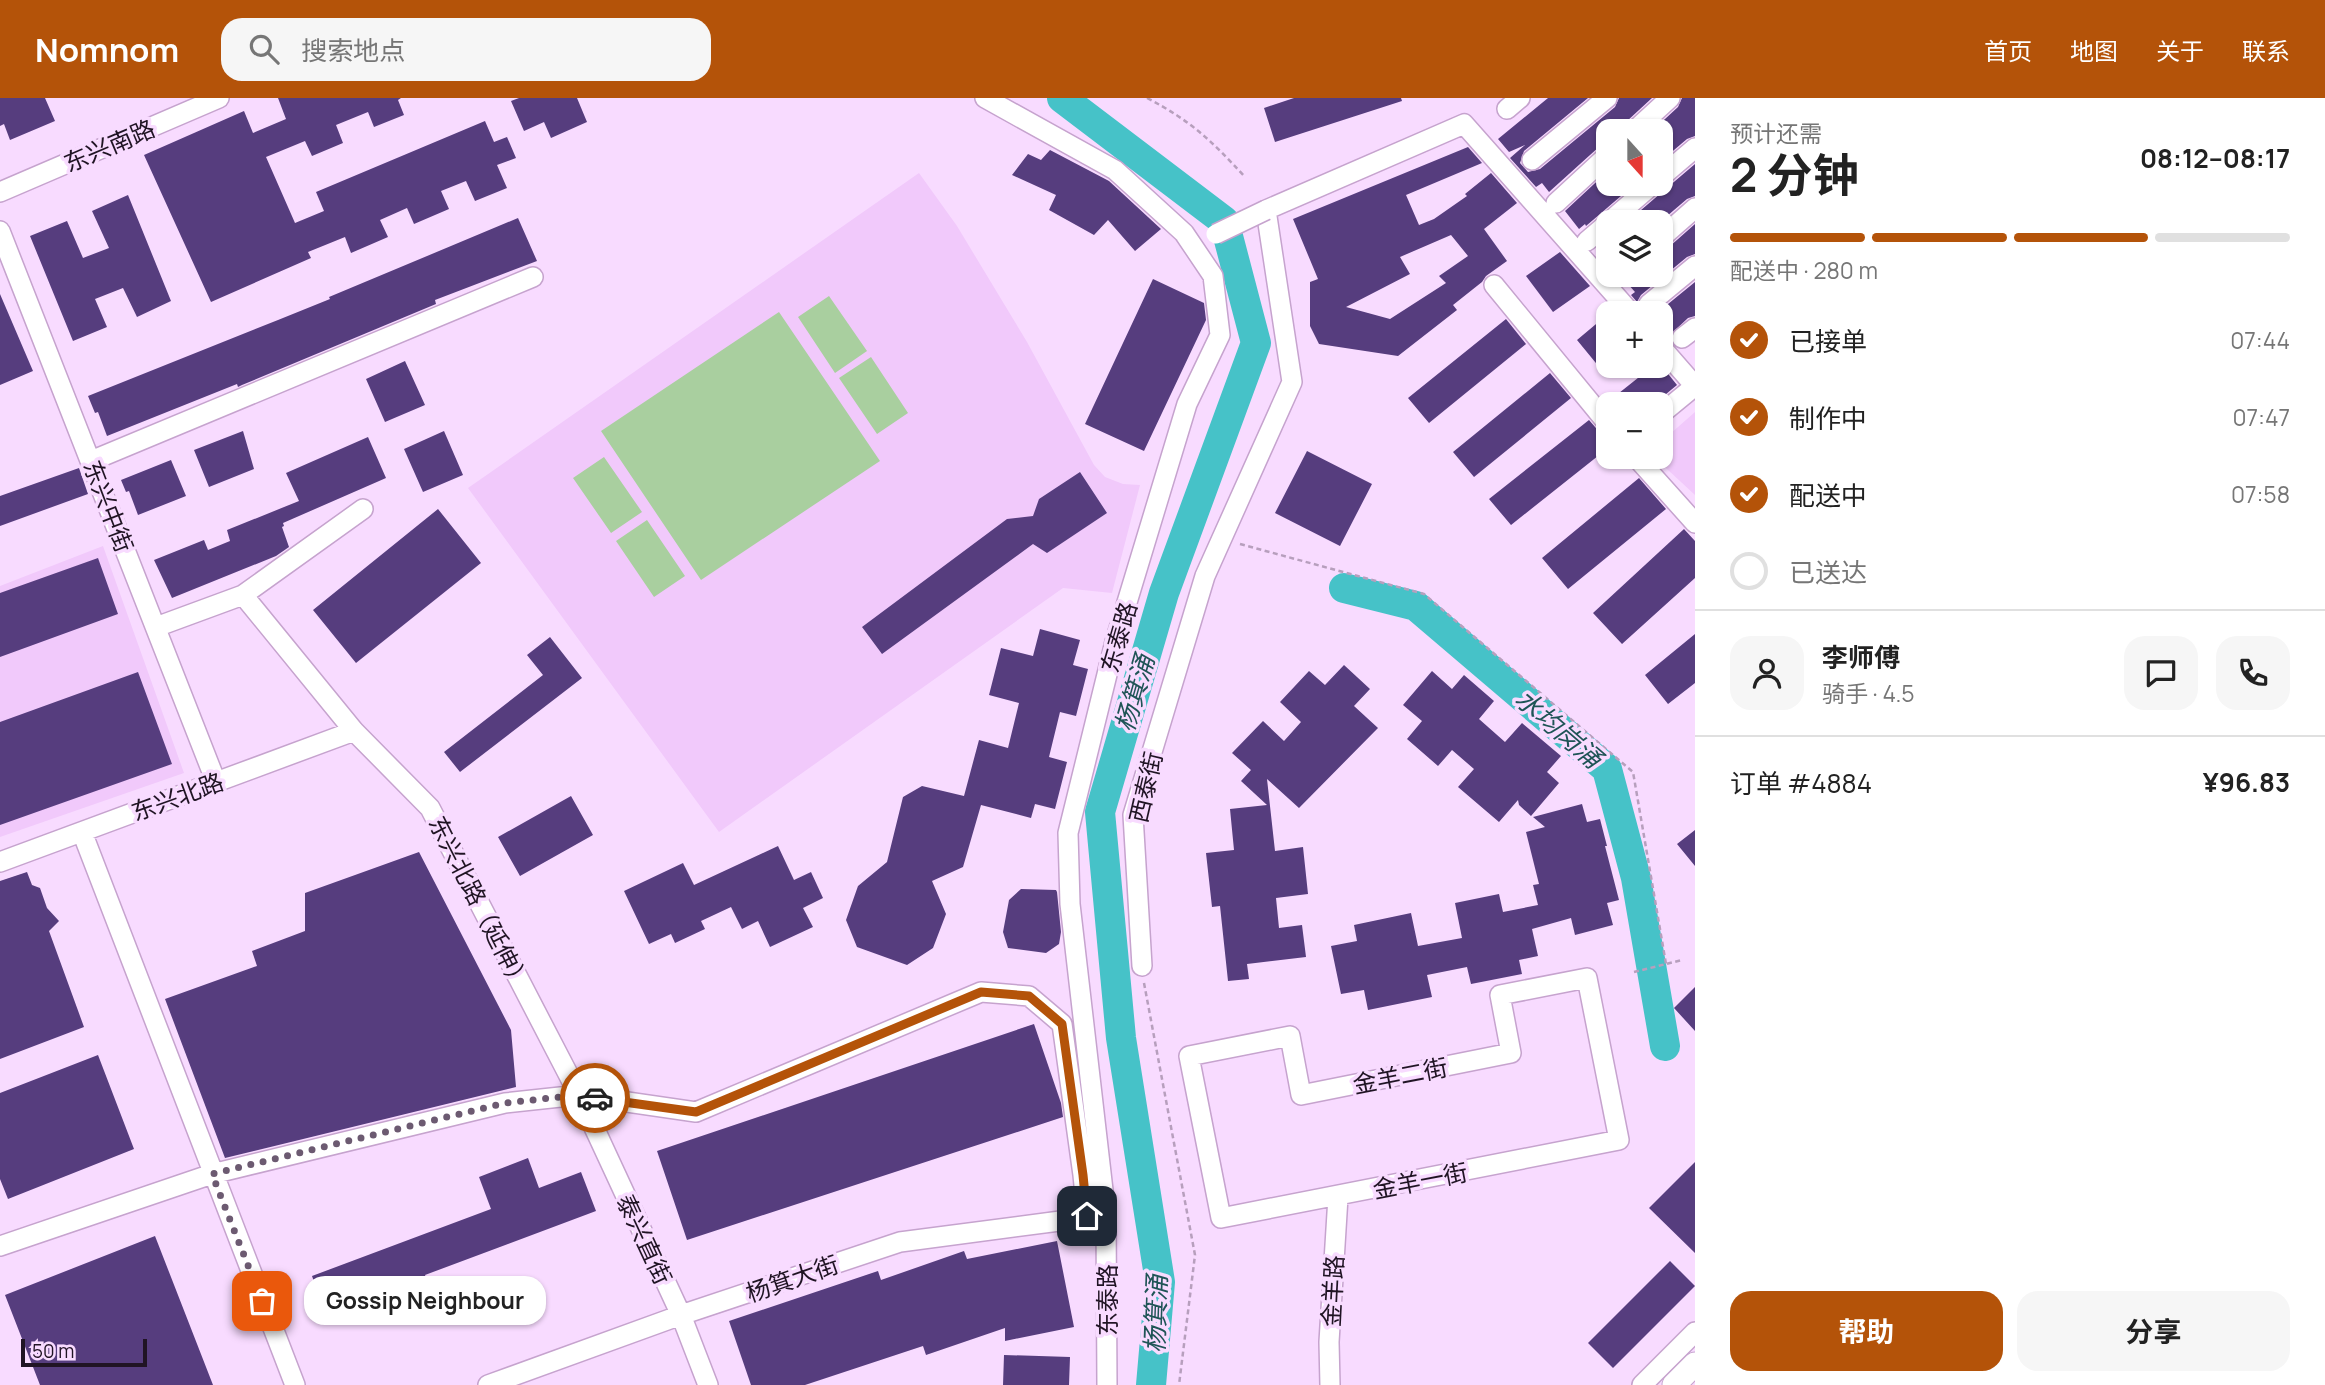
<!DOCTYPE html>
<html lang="zh">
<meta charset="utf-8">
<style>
body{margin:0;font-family:Manrope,"Noto Sans SC",sans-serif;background:#f6f6f6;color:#222;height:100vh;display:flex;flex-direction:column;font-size:26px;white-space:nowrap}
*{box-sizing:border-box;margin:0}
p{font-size:23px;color:#767676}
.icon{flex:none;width:38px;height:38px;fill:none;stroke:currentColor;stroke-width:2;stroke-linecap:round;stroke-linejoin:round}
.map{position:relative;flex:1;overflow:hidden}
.sheet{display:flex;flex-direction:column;background:#fff;width:630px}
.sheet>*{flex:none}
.needle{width:46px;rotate:159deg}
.fabs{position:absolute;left:1596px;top:21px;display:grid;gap:14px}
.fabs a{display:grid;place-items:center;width:77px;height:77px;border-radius:14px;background:#fff;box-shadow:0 2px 5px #0004;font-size:35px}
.scale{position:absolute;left:21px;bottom:18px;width:126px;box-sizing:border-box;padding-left:7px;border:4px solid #201424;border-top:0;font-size:19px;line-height:24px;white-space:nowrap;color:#201424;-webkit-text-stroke:5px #f8dbff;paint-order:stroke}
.pin{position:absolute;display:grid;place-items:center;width:60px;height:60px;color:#fff;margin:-30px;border-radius:14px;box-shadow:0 4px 10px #0006}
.courier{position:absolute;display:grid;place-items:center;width:70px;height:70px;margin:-35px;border:5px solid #b45309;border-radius:50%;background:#fff;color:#222;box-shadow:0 2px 9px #0007}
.bubble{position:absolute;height:49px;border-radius:21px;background:#fff;box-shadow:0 2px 5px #0004;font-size:23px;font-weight:700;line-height:49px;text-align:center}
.head em{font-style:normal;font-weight:700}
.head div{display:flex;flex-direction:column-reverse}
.head{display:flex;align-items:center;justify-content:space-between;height:119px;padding:0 35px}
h1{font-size:46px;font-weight:700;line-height:52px}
.bar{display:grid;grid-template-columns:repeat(4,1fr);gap:10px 7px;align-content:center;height:84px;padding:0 35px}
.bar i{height:9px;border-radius:5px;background:#e0e0e0}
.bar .current{background:#b45309}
.bar p{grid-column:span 4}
.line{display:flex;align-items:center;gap:18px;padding:0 35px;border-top:2px solid #e0e0e0}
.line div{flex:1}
.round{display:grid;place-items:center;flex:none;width:74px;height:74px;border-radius:21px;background:#f6f6f6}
ol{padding:0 35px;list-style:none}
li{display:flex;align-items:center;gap:21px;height:77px}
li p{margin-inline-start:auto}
li .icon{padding:7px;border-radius:50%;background:#b45309;color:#fff;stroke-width:4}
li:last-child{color:#767676}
li i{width:38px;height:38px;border:4px solid #e0e0e0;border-radius:50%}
.cta{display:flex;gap:14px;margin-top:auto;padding:14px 35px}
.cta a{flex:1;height:80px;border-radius:21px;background:#b45309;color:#fff;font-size:28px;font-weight:700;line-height:80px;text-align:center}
.cta a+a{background:#f6f6f6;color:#222}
header{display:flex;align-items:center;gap:42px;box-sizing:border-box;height:98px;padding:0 35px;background:#b45309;color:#fff}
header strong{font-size:33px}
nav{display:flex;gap:38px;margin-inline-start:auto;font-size:24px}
.search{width:490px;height:63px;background:#f6f6f6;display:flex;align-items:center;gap:18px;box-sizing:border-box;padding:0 24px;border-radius:21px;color:#767676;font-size:26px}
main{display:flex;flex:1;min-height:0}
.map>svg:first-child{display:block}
.built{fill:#f1c9fb}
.green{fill:#a9cf9f}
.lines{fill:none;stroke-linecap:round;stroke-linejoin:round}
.river{stroke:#46c2c8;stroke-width:30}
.building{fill:#563d7e;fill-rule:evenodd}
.minor-casing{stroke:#c6a3ce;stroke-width:22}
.major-casing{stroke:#c6a3ce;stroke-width:25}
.path{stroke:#b79fbd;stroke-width:2.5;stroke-dasharray:5 3.5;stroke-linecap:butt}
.minor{stroke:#fff;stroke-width:19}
.major{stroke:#fff;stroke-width:23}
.minor-bridge-casing{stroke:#c6a3ce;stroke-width:22;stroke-linecap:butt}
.minor-bridge{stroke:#fff;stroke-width:19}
.done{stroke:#6c5a71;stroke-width:7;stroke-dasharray:0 12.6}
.route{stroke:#b45309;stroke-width:9}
.labels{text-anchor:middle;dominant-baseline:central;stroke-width:7;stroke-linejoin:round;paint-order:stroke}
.street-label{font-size:24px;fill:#201424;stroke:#f8dbff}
.water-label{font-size:26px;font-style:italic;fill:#1f5456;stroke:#f8dbff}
</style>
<header>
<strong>Nomnom</strong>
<div class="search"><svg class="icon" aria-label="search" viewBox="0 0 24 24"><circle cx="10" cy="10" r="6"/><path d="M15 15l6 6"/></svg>搜索地点</div>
<nav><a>首页</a><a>地图</a><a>关于</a><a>联系</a></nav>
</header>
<main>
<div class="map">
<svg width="1695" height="1287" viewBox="0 0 1695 1287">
<rect width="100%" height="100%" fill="#f8dbff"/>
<path class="built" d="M919,75l38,53 70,116 67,123 11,12 18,7 17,1 -28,108 -49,-5 -344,244 -251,-344z
M1695,314v83l-41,-38h7v-15z
M103,448l81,227 -184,64v-251z"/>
<path class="green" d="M829,198l38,55 -32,22 -37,-56z
M779,214l101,149 -179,119 -100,-149z
M871,259l37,56 -31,21 -38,-56z
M604,359l38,55 -31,21 -38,-55z
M647,422l38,56 -31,21 -38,-56z"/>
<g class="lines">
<path class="river" d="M1062,0l162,123 32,122 -92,250 -64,219 21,226 39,244 -9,103
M1344,490l72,18 191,163 29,109 29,168"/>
</g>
<path class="building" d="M0,0h45l10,23 -45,19 -6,-16 -4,2z
M278,0h123l-3,2 6,15 -30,12 -6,-15 -32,13 7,18 -31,13 -7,-15 -39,16 29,66 29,-12 -8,-19 169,-71 9,21 13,-5 9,21 -19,7 10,23 -32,13 -9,-20 -25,10 8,18 -35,15 -7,-16 -27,12 8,17 -37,16 -6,-16 -37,15 3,6 -100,44 -67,-147 100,-44 9,22 33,-14z
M519,0h58l10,24 -36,16 -7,-16 -20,9 -13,-30z
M1294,0h107l1,3 -127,41 -11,-34z
M1548,0h40l-64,53 -4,12 8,9 12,-3 75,-62 4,-9h33l-26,24 -4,9h-14v12l-8,3 -51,46 -7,-9 -6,4 -26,-29 15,-13 -16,7 -11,-13z
M1682,0h13v38l-8,3 -26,22v-30h-9l26,-24z
M1468,49l14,16 -76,32 13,30 15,-6 33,-23 -2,-2 26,-21 26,30 -33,26 23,32 -21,15 -4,6 -29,23 4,5 -59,46 -79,-12 -9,-18v-44l8,-3 -25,-60zM1451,137l17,21 -29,20 7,7 -56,36 -44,-12 64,-33 -10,-17z
M1050,52l59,31 52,48 -26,22 -27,-31 -14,15 -45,-25 7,-15 -44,-20 16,-21 13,6z
M1695,66v32l-8,3 -27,23h-33z
M1608,73v13h27l-49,42 -1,-2 -6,5 -14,-18z
M128,97l43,106 -34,16 -14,-29 -28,11 12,28 -34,14 -43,-105 37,-15 16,37 26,-10 -17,-37z
M518,120l19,43 -102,39 1,4 -194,81 -4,2 -1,-3 -130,52 -9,-24 -3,1 -7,-17 190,-76 52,-21 -1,-2z
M1695,126v30l-8,3 -46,38 -4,7 -6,-7 4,-3 -15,-17h41v-25l8,-3z
M1560,154l30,34 -37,26 -27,-36z
M1153,181l51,24 2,17 -62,131 -59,-27z
M1695,184v34l-7,2 -18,17 -9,-11v-11h-4z
M0,196l33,77 -33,14z
M1608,216v47l-8,7 -23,-28z
M1506,221l20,25 -97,79 -21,-25z
M405,263l20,44 -40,17 -19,-43z
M1661,267l16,20 -23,19h-25l-10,-11 34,-27z
M1550,275l21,25 -97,79 -21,-25z
M1589,322l19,22v6l-97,77 -22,-26z
M243,333l11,38 -45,18 -15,-37z
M444,333l19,44 -40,17 -19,-43z
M368,339l18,41 -103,45 1,3 -2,1 7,20 -13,9 -104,42 -18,-38 50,-20 4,10 22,-9 -3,-11 72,-29 -13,-28z
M1307,353l65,33 -32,62 -65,-33z
M171,362l15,36 -48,19 -9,-24 -3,1 -5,-12z
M79,370l9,26 -88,32v-30z
M1080,374l27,41 -60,40 -14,-9 -151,110 -20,-27 145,-108 26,-3 6,-17z
M1639,380l27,31 -98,80 -26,-31z
M438,411l43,54 -125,100 -43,-53z
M1684,431l11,12v37l-73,66 -29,-31z
M98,460l20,56 -118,43v-64z
M1040,531l40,11 -7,25 15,4 -12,47 -16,-4 -11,45 18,5 -12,47 -20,-5 -4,14 -50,-13 -18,62 -31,14 14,33 -13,34 -26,17 -50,-18 -11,-27 12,-34 29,-24 16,-65 19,-11 42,10 15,-56 29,8 11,-45 -30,-8 12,-47 32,8z
M1695,536v49l-27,21 -23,-29z
M550,539l32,41 -122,94 -16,-20 99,-77 -16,-20z
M1344,567l26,24 -16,17 24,22 -79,80 -32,-29 8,72 28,-4 5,47 -32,4 3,30 23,-3 4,32 -59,7 2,15 -21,2 -8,-75 -8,1 -6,-54 28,-3 -4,-41 37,-4 -26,-24 10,-11 -19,-17 31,-32 21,20 17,-19 -21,-20 29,-31 16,14z
M1432,573l20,18 12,-14 30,26 -15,18 26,23 17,-19 39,33 -14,16 12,11 -28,33 -12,-11 -1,-5 -19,22 -41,-35 16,-18 -22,-19 -14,16 -31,-27 15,-18 -19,-16z
M138,574l34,92 -172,61v-103z
M571,698l22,39 -73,41 -22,-39z
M1582,706l5,18 13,-3 7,27h-2l14,54 -12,3 6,22 -38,10 -4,-17 -39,11 6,27 -19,4 3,14 -51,10 -4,-17 -40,8 5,22 -64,13 -4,-20 -23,4 -10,-48 26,-5 -3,-16 57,-12 7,33 44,-8 -7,-35 44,-9 4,18 35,-7 -5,-20 6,-1 -13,-52 19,-5 -12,-10z
M1695,732v36l-18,-22z
M778,748l16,34 17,-8 12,26 -20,10 10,19 -43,20 -12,-26 -16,8 -11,-22 -30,14 4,8 -30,14 -4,-9 -22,10 -25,-53 59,-28 11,22z
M419,754l92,178 5,57 -291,71 -60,-159 92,-33 -5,-15 53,-20v-38z
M27,774l5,13 8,3 7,20 12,13 -10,10 35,96 -84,32v-178z
M1021,791l35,1 1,2 4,40 -2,12 -13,9 -38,-5 -5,-16 6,-32z
M1695,889v44l-21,-23z
M1034,926l27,79 2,14 -376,123 -30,-89z
M98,957l36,94 -126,50 -8,-20v-86z
M528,1060l11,30 42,-16 15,39 -171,64 12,32 -50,18 -13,-34 -50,19 -12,-34 179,-67 -12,-32z
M1695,1064v91l-46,-45z
M155,1138l58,149h-173l-35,-90z
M1057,1143l17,86 -69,14v-13l-79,27 -3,-9 -118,39h-54l-22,-64 149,-50 3,9 83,-29 3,8z
M1670,1163l25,25 -82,82 -25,-25z
M1004,1257l66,2 -1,28h-66z"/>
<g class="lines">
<defs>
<path id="minor" d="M985,0l130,72 69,63 29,43 7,59 -33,69 -72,238 -47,191 2,71 36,312 1,169
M1507,11l13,-11
M1634,33l36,-33
M1532,62l75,-62
M1661,79l34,-29
M0,94l219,-94
M1556,105l52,-48
M1609,124l44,-38
M0,133l216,551
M1661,140l34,-30
M1587,143l21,-18
M1494,187l114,139
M1649,206l46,-38
M1682,240l13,-10
M1661,249l34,39
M1661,316l34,-28
M1636,359l59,66
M91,363l442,-184
M243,497l111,136 76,77 149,287 102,220 27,70
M156,529l87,-32 120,-86
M82,734l213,553
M0,764l354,-131
M1142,868l-9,-151 72,-239 87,-194 -26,-172 198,-86 167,189
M1587,880l32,162 -398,78 -32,-162 101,-20 11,59 210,-42 -11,-58z
M0,1148l212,-72 293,-71 74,-8 117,17 285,-120 48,4 33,28 21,151 4,41
M488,1287l193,-70 219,-73 198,-26
M1330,1287l-1,-43 9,-145
M1642,1287l53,-53"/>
<path id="major" d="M1674,1287l21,-21"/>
</defs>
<use href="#minor" class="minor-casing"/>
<use href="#major" class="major-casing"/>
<path class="path" d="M1147,0c44,23 64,42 98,79
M1240,446l184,50 209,178 33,192
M1634,874l48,-12
M1144,885l51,272 -16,130"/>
<use href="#minor" class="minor"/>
<use href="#major" class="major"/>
<defs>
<path id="minor-bridge" d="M1216,136l50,-24"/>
</defs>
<use href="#minor-bridge" class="minor-bridge-casing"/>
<use href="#minor-bridge" class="minor-bridge"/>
</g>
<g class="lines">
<path class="done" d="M262,1203l-50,-127 293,-71 74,-8 16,3"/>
<path class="route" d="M595,1000l101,14 285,-120 48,4 33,28 21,151 4,41"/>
</g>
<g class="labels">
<g class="street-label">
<text transform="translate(109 47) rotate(-23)">东兴南路</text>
<text transform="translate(109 408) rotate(69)">东兴中街</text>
<text transform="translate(1118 539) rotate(-74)">东泰路</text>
<text transform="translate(1145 689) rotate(-77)">西泰街</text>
<text transform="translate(177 698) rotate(-20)">东兴北路</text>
<text transform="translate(480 805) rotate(63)">东兴北路（延伸）</text>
<text transform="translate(1400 977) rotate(-11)">金羊二街</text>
<text transform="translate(1420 1082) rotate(-11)">金羊一街</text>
<text transform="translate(645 1141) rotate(65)">泰兴直街</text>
<text transform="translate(792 1180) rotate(-19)">杨箕大街</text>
<text transform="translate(1332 1193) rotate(-87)">金羊路</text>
<text transform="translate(1106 1202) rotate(-90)">东泰路</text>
</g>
<g class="water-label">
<text transform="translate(1134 595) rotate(-74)">杨箕涌</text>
<text transform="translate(1559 630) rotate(41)">水均岗涌</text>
<text transform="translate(1155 1216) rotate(-88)">杨箕涌</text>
</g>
</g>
</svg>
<div class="fabs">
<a><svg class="needle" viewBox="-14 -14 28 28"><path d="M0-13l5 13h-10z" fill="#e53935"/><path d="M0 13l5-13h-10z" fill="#767676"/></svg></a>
<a><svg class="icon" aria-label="layers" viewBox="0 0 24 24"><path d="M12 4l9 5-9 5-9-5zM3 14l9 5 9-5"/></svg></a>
<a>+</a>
<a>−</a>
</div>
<div class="scale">50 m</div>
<div class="pin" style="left:262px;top:1203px;background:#ea580c"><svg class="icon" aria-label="bag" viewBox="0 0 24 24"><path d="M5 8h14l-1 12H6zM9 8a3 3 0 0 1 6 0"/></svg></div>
<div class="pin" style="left:1087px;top:1118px;background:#1f2937"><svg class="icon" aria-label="home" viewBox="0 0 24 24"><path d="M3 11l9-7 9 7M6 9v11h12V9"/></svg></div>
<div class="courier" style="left:595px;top:1000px"><svg class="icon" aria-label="car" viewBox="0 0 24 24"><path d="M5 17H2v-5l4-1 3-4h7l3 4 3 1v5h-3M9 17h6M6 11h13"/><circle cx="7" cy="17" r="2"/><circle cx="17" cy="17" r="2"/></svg></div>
<div class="bubble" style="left:304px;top:1178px;width:242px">Gossip Neighbour</div>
</div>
<section class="sheet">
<div class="head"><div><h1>2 分钟</h1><p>预计还需</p></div><em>08:12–08:17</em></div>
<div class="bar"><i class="current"></i><i class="current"></i><i class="current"></i><i></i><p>配送中 · 280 m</p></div>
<ol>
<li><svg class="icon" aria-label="check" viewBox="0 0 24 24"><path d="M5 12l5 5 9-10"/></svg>已接单<p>07:44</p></li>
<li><svg class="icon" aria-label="check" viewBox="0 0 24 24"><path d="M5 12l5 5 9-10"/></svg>制作中<p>07:47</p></li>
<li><svg class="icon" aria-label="check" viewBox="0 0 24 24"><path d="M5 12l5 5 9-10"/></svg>配送中<p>07:58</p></li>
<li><i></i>已送达</li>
</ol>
<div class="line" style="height:126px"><a class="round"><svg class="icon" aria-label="person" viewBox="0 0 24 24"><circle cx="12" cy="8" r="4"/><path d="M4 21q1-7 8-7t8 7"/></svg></a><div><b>李师傅</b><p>骑手 · 4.5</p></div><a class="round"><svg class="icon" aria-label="chat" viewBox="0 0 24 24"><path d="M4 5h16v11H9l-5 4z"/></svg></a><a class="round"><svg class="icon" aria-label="phone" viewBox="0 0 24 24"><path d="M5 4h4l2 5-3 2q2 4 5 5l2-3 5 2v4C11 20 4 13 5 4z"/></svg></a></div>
<div class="line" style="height:91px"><div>订单 #4884</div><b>¥96.83</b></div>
<div class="cta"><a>帮助</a><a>分享</a></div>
</section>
</main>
